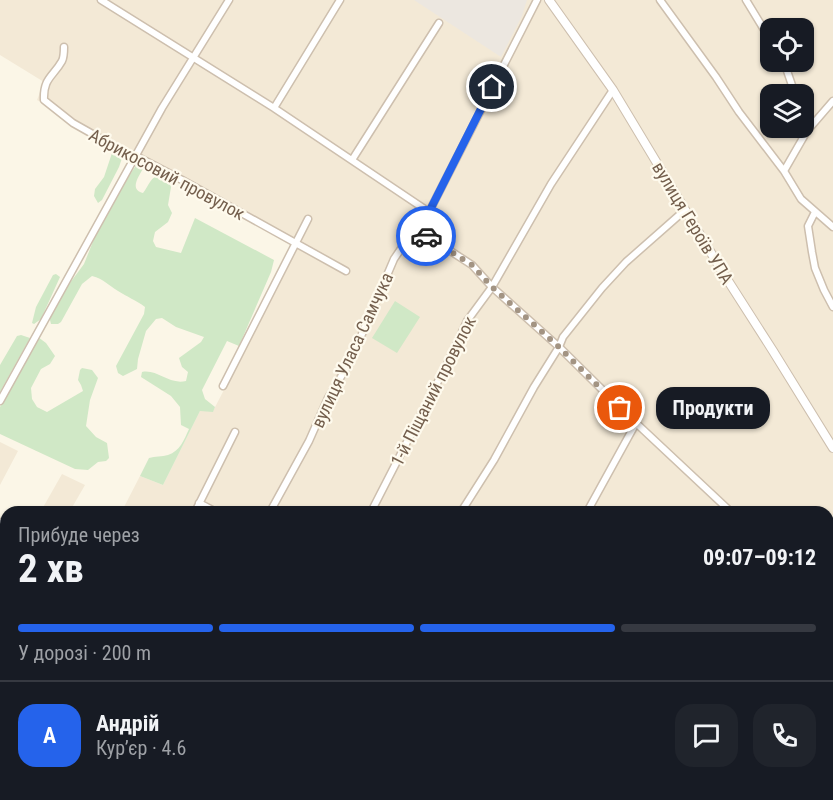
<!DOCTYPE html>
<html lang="uk">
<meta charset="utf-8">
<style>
body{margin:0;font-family:"Roboto Condensed",sans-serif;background:#20242c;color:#f1f3f6;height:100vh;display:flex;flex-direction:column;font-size:22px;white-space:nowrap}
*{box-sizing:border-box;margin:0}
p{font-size:20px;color:#9ea1a6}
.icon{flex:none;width:33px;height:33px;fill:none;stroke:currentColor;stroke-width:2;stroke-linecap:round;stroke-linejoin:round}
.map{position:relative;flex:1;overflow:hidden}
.panel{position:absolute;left:0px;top:506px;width:834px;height:296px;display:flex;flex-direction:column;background:#171b24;border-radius:18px 18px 0 0;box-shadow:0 2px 4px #0004}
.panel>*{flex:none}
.tools{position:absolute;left:760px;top:18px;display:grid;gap:12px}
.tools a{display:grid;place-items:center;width:54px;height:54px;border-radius:12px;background:#171b24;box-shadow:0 2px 4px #0004;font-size:30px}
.pin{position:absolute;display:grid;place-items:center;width:51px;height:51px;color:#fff;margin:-26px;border:3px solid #fff;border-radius:50%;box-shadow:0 2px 6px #0007}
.courier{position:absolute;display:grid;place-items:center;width:60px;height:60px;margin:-30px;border:4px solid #2563eb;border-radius:50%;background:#fff;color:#222;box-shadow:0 2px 8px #0007}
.bubble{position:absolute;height:42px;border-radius:18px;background:#171b24;box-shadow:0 2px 4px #0004;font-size:20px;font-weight:700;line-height:42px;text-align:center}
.overview em{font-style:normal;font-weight:700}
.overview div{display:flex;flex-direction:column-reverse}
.overview{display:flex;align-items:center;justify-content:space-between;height:102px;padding:0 18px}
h1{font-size:39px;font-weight:700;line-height:45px}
.bar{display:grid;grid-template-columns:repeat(4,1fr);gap:9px 6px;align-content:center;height:72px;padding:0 18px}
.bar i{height:8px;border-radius:4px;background:#363941}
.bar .active{background:#2563eb}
.bar p{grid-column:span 4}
.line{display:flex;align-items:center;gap:15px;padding:0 18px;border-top:2px solid #363941}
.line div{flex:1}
.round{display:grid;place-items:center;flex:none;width:63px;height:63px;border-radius:18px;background:#20242c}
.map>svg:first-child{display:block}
.residential{fill:#f3e9d6;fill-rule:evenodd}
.industrial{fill:#ece7e0}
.green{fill:#d0e8c6}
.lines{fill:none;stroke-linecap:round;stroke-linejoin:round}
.minor-casing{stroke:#cdbfae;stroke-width:9}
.tertiary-casing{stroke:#cdbfae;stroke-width:10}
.minor{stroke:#fff;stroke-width:6}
.tertiary{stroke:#fff;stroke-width:8}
.done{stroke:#a39483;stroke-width:6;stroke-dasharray:0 10.8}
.route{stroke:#2563eb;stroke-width:8}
.labels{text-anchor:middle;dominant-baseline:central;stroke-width:4.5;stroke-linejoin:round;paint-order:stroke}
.street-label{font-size:18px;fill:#745f4d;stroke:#fefaed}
</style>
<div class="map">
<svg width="833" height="800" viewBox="0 0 833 800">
<rect width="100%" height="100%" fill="#fbf6e7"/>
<path class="residential" d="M0,0h833v595l-5,-3v-80l-706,-1 18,-35 23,9 37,-74h13l85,-163 -157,-91 -104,-57 7,-18 -44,-27zM771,28h33v34h-33zM771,94h33v34h-33z
M0,442l18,9 -18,34z
M62,474l23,11 -15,26h-29z
M0,519l6,3v45l-6,-3z"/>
<path class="industrial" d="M414,0h113l-5,16 -21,41z
M828,613l5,5v3l-2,2 2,5v22l-5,2z
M436,795h40l-12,5h-26z"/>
<path class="green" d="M112,153h7l3,5 -3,9 -17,33 -4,3 -4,-7 1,-7 9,-12z
M142,161l3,4c-5,10 -17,24 -2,28 7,-9 9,-22 24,-16l4,10 -3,18 4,8 -4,9 -13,10 -2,9 3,6 25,6 14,-35 79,42 -3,12 -32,74 -12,-5 -25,49 3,9 10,8 -2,5 -13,-1 -37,74 -23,-9 9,-18c6,-2 13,-1 19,-3 12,-4 16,-15 21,-26l-8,-4 -1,-18 -9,-11 -30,-19 1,-5c16,-3 26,13 44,9l2,-9 -6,-5 -3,-9 22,-16 3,-5 -28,-10 -14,-9 -6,1 -10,12 -8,28 -1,10 -14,7 -5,-3 -2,-7 28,-52 1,-7c-9,-7 -18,-10 -27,-16 -10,-6 -14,-12 -26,-15l-10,8 -21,38 -3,2h-7l-2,-8 9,-17 26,-35 16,-40 29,-48 8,-12z
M56,274l4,3 -19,42 -7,5 -2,-1 4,-16 17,-32z
M395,301l25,16 -23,36 -25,-15z
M21,335l9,3 -30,54v-27l17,-29z
M38,337l8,6 9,13 -5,8 -9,5 -10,19 1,11 5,8 10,5 36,-21 -2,-6 -3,-5 2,-10 2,-2 10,2 6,8 -8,22 -4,26 10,11 11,6 2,15 -3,3 -8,1 -10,8 -13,-1 -75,-35v-27z"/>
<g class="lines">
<defs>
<path id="minor" d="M101,0l173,108 155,104
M660,0l56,77 23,35 45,59 17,28 32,28
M746,0l25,41
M64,47c0,5 0,10 -2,14 -9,16 -19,17 -18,39l29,23 55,31 8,2 46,24 164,91
M784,62l11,32
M274,108l66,-108
M352,160l87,-137
M784,171l23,-40 26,-30
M815,212l-7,14 4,26 3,16 9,22 9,17
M415,228l57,37 20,22 67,60 77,76 95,89
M223,386l85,-167
M0,401l162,-293 67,-108
M199,503l17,9
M195,512l40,-80
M270,512l39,-71 19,-43 22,-36 44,-103 21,-31 14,-16 108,-212
M371,512l80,-156 16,-35 25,-34 59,-103 62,-94
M461,512l33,-52 40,-73 25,-40 4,-10 39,-49 24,-26 59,-52
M587,512l49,-89
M0,522l6,3
M828,599l5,4
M322,795l4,5"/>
<path id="tertiary" d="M549,0l64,90 112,186 48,75 60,97
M828,659l5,-2
M479,800l12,-5"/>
</defs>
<use href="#minor" class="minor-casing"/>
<use href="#tertiary" class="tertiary-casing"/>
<use href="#minor" class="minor"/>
<use href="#tertiary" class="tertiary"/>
</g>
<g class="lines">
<path class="done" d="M426,236l46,29 20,22 67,60 61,61"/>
<path class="route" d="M426,236l-11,-8 14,-16 63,-125"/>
</g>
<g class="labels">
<g class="street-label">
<text transform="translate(167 174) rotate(28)">Абрикосовий провулок</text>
<text transform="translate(693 223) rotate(59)">вулиця Героїв УПА</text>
<text transform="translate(352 350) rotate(-65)">вулиця Уласа Самчука</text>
<text transform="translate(433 391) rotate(-63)">1-й Піщаний провулок</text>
</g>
</g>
</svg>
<div class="tools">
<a><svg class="icon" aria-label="locate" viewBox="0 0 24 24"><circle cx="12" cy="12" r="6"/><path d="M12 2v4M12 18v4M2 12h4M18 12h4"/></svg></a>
<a><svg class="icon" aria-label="layers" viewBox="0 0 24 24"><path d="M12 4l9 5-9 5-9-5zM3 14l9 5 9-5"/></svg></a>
</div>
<div class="pin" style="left:620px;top:408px;background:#ea580c"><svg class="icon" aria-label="bag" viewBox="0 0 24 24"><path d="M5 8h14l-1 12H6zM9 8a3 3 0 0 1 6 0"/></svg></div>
<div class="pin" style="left:492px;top:87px;background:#1f2937"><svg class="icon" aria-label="home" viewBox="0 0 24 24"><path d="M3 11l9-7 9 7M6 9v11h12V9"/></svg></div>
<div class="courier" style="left:426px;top:236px"><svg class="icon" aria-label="car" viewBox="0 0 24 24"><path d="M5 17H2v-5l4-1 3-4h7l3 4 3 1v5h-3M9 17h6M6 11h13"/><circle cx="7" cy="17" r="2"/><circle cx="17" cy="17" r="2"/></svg></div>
<div class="bubble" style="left:656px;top:387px;width:114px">Продукти</div>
<section class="panel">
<div class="overview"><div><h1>2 хв</h1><p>Прибуде через</p></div><em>09:07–09:12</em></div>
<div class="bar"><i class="active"></i><i class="active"></i><i class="active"></i><i></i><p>У дорозі · 200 m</p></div>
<div class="line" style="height:108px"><b class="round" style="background:#2563eb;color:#fff">А</b><div><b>Андрій</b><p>Кур’єр · 4.6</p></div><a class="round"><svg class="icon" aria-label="chat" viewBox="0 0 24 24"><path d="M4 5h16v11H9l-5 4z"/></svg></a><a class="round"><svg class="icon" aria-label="phone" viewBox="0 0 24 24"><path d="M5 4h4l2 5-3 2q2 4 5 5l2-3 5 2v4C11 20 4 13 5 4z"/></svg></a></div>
</section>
</div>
